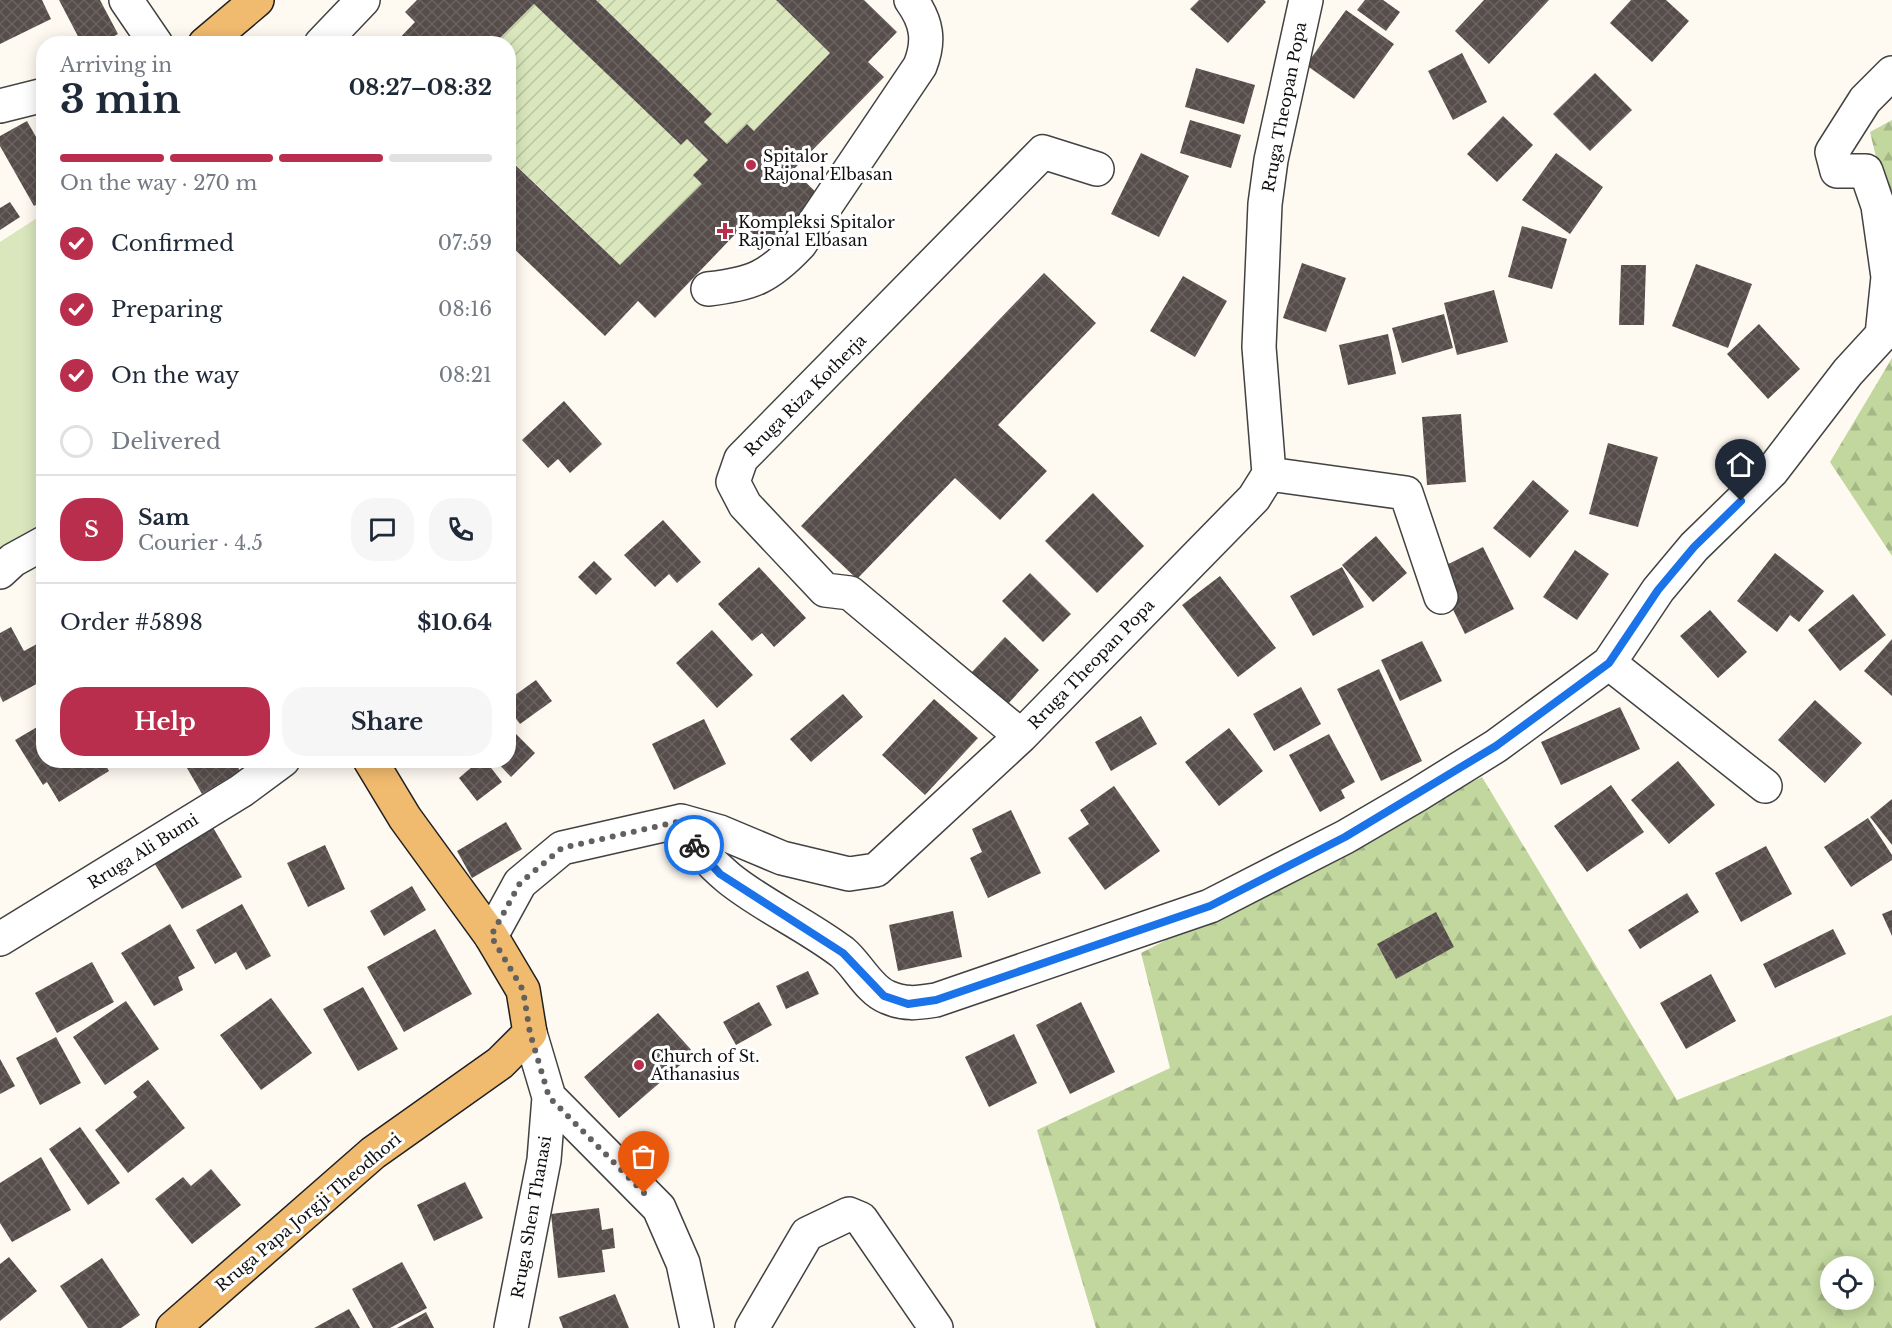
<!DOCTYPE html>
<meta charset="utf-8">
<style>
body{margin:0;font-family:"Libre Baskerville",serif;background:#f6f6f7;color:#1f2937;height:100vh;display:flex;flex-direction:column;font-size:22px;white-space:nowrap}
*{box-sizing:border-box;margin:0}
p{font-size:20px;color:#747a83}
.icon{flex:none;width:33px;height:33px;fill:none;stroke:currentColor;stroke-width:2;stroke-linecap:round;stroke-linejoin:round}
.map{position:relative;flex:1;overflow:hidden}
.sheet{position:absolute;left:36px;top:36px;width:480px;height:732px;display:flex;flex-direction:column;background:#fff;border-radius:24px;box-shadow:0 3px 15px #0003}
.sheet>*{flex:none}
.controls{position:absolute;left:1820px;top:1256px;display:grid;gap:12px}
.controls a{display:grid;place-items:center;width:54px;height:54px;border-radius:50%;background:#fff;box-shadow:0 3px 15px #0003;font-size:30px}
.pin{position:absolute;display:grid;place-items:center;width:51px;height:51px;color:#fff;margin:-62px -26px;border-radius:50% 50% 50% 0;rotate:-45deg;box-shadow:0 0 6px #0007}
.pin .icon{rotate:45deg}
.courier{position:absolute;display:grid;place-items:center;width:60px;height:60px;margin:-30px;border:4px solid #1a73e8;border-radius:50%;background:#fff;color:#222;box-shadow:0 2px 8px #0007}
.head em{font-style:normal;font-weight:800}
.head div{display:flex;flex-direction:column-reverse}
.head{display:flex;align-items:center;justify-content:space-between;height:102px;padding:0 24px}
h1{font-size:39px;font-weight:800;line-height:45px}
.bar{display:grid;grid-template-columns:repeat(4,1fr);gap:9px 6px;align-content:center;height:72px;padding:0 24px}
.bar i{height:8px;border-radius:4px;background:#e0e1e3}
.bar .on{background:#b82e4c}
.bar p{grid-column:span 4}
.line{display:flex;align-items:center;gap:15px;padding:0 24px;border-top:2px solid #e0e1e3}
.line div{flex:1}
.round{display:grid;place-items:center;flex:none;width:63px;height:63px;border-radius:24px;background:#f6f6f7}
ol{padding:0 24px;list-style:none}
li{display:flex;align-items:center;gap:18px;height:66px}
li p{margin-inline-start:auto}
li .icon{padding:6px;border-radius:50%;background:#b82e4c;color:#fff;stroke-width:4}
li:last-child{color:#747a83}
li i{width:33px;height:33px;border:3px solid #e0e1e3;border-radius:50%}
.primary-button{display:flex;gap:12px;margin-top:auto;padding:12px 24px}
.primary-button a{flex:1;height:69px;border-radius:24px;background:#b82e4c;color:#fff;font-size:24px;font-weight:800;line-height:69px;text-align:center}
.primary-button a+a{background:#f6f6f7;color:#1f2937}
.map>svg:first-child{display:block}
.grass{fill:#dae7bd}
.forest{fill:url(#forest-firs);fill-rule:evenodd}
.garden{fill:url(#garden-furrows)}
.building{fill:url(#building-cross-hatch)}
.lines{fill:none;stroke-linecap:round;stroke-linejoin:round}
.minor-casing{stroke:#424242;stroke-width:36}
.major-casing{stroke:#202020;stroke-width:36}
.minor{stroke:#fff;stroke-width:33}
.major{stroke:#f1bb6f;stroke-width:33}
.done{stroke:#63615e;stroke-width:6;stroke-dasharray:0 10.8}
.route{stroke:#1a73e8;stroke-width:8}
.poi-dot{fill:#b82e4c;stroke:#fff;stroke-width:2}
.labels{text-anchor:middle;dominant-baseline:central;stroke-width:6;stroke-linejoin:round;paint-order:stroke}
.street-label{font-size:16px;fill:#0f0f0f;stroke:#fff}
.poi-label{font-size:16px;fill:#0f0f0f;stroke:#fff;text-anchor:start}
</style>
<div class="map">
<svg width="1892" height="1328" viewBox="0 0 1892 1328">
<defs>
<pattern id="forest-firs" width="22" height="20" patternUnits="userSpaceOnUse" patternTransform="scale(1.5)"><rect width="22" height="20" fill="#c1d79d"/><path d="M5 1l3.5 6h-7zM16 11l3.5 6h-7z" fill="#a5b786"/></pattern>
<pattern id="garden-furrows" width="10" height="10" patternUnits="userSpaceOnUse" patternTransform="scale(1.5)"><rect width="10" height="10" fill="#dae7bd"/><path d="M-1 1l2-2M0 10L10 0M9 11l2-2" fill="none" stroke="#bac5a1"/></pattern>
<pattern id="building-cross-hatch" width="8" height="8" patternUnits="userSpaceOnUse" patternTransform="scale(1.5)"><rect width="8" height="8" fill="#574e4c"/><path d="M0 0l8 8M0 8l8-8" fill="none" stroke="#6a6361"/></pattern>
</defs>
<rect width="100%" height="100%" fill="#fefaf2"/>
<path class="grass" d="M43,214v312l-35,18 -8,8v-310z"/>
<path class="forest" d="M1892,120v104l-22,-92z
M1892,358v198l-62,-94z
M1482,777l195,323 215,-85v313h-796l-59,-198 133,-62 -29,-115zM1830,1266h33v33h-33z"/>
<path class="garden" d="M596,0h180l54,53 -76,78 -7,-7 -20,20 -23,-22 8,-8z
M534,4l147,141 6,-6 21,21 -6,24 -82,81 -111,-107 -1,-114h-14z"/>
<path class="building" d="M0,0h42l9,19 -51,25z
M59,0h41l18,34 -18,10h-18z
M417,0h179l116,114 -8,8 23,22 20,-20 7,7 76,-78 -54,-53h88l33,32 -29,30 16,15 -91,93 29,28 -51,54 -27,-27 -89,93 -17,-17 -33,35 -97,-93v-85l112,107 82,-81 -9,-9 15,-15 -21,-21 -6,6 -147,-141 -40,40h-100l21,-22 -10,-10z
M1199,0h65l2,2 -38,41 -38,-34z
M1365,0h18l17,12 -14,19 -29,-21z
M1484,0h65l-60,64 -34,-33z
M1631,0h35l23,21 -37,41 -42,-39z
M1346,10l48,34 -40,55 -48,-34z
M1462,53l25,49 -34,18 -25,-49z
M1196,68l59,17 -11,39 -59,-17z
M1595,73l37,37 -42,41 -37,-37z
M1503,116l30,29 -36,37 -30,-28z
M1190,120l51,15 -10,33 -51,-15z
M27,121l17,30v50l-10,5 -34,-60v-10z
M1141,153l48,23 -30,61 -48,-23z
M1556,153l47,34 -33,47 -48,-34z
M10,202l10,15 -20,13v-22z
M1522,226l45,13 -15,50 -44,-12z
M1302,263l44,15 -20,54 -43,-14z
M1696,264l56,20 -24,64 -56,-22z
M1621,265h25l-2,60h-25z
M1044,273l52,50 -98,102 49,46 -47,49 -45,-42 -98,101 -56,-53z
M1183,276l44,25 -32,56 -45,-26z
M1494,290l14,52 -51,13 -13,-52z
M1444,314l9,34 -51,15 -10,-35z
M1759,324l41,45 -32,30 -41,-45z
M1388,334l8,40 -48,11 -9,-40z
M564,401l38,43 -32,29 -12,-14 -10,9 -26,-28z
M1461,414l5,68 -39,3 -5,-68z
M1608,443l50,14 -20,70 -49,-13z
M1533,480l36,31 -39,47 -37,-30z
M1093,493l51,53 -47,47 -52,-52z
M663,520l38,42 -24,21 -8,-9 -14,13 -31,-32z
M1376,536l31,37 -34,29 -31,-37z
M1483,547l31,62 -49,25 -31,-63z
M1575,550l34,24 -32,46 -34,-23z
M1775,553l49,38 -25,31 -9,-7 -13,17 -40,-31z
M594,561l18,18 -16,16 -18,-18z
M759,567l47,51 -32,29 -12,-14 -10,8 -34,-37z
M1342,567l22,40 -51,29 -23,-40z
M1030,573l41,41 -28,28 -41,-41z
M1220,576l56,72 -38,29 -56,-72z
M1853,594l33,41 -46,36 -32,-41z
M1710,610l37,42 -29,26 -38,-42z
M11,627l13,24 13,-7 7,12v24l-41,22 -3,-6v-63z
M712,630l41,45 -36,33 -41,-45z
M1005,637l34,33 -33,36 -35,-33z
M1892,639v57l-28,-25z
M1422,641l20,40 -42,20 -19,-41z
M1379,669l43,92 -41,20 -44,-92z
M536,680l16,21 -32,23 -12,-16v-8z
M1301,687l20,37 -47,27 -21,-37z
M843,694l20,23 -52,45 -21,-23z
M934,699l44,39 -53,57 -43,-40z
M1815,700l47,43 -37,40 -47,-43z
M1620,707l20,42 -79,36 -20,-43z
M1141,716l16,28 -46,27 -16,-29z
M704,719l22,45 -52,26 -22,-46z
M44,723v37h59l6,11 -50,31 -12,-20 -4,3 -28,-45z
M508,726l27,27 -24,24 -16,-17h13z
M1229,728l34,43 -44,35 -34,-44z
M1329,734l26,48 -14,8 4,8 -25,14 -31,-57z
M199,760h35l6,11 -38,23 -15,-26z
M480,760h5l17,22 -25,19 -18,-23z
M1678,761l37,44 -46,39 -38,-44z
M1611,785l33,47 -57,40 -33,-46z
M1114,786l46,65 -55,39 -37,-52 21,-14 -9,-14z
M1892,799v46l-22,-28z
M1011,810l30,63 -53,25 -18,-40 12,-6 -10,-23z
M1868,818l24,37v5l-41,27 -27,-40z
M506,822l16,27 -50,29 -15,-27z
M211,824l31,53 -60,32 -29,-48z
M325,845l20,44 -37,18 -21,-44z
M1766,846l26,48 -51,28 -26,-49z
M412,886l14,24 -42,26 -14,-25z
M1687,893l12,19 -59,37 -12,-19z
M242,904l29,52 -25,14 -10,-18 -21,12 -19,-34z
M1892,910v26l-10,-22z
M953,911l9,46 -64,14 -9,-46z
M1436,912l18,35 -58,32 -19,-35z
M170,924l25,44 -17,9 5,13 -29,16 -33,-53z
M435,929l37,65 -68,38 -37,-65z
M1833,929l13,25 -71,34 -12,-24z
M92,962l22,40 -57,31 -22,-40z
M808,971l11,23 -33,15 -10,-23z
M1711,974l25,47 -50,28 -26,-46z
M363,987l35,62 -40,22 -35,-62z
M271,998l41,55 -51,37 -41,-55z
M126,1001l33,48 -54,36 -32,-48z
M759,1002l13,23 -36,20 -13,-23z
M1081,1002l34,70 -45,22 -34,-69z
M658,1013l36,40 -75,65 -35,-41z
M1014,1034l23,49 -48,24 -24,-50z
M56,1037l25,46 -41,22 -24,-47z
M0,1059l15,27 -15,8z
M148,1080l37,48 -57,45 -33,-43 42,-33 -4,-5z
M80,1127l40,56 -32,22 -39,-56z
M41,1157l30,53 -59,32 -12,-19v-40z
M211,1169l30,36 -49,39 -37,-45 28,-22 8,9z
M465,1182l18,36 -49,23 -17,-36z
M599,1208l3,22 11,-2 2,20 -13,2 3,22 -47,6 -7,-64z
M9,1257l28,34 -37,30v-57z
M102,1258l38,57 -19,13h-33l-28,-42z
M402,1262l25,46 -37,20h-17l-21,-39z
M615,1294l14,34h-66l-4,-11z
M349,1309l11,19h-46z
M426,1312l8,16h-37z"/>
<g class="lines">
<defs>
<path id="minor" d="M126,0l30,44
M321,44l42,-44
M0,106l44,-11
M708,289c45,-5 61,-12 92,-45l120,-178c10,-25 7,-44 -9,-66
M1269,474l137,19 35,104
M0,572l13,-12 31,-17
M1609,663l156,123
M1021,736l-171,-143 -25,-3 -80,-85 -12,-23 8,-23 302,-307 54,17
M681,821c38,70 101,86 161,131 15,12 27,38 45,45 18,8 30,6 49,3l274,-94 135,-69 72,-42 79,-49 113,-83 49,-73 36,-43 78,-76 76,-99 34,-37 6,-58 -10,-71 -12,-35h-29l-5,-19 33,-52 27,-27
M491,936l29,-53 42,-35 119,-27 39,11 62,26 67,16 27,-4 145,-134 233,-238 15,-24 -10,-127 6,-143 6,-44 35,-160
M0,939l241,-148 42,-31
M549,1097l110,111 24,55 14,65
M511,1328l33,-168 5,-63 -19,-64
M752,1328l55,-94 42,-20 12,5 75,109"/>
<path id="major" d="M205,44l52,-44
M173,1328l200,-175 127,-90 30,-30 -7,-43 -32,-54 -86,-118 -35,-58"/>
</defs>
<use href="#minor" class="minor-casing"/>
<use href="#major" class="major-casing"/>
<use href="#minor" class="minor"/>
<use href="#major" class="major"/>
</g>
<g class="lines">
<path class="done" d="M644,1193l-95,-96 -19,-64 -7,-43 -32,-54 29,-53 42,-35 119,-27 13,24"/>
<path class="route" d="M694,845l26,29 123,79 41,43 24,8 28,-4 274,-94 135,-69 151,-91 113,-83 49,-73 36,-43 47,-46"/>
</g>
<g class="poi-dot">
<circle cx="751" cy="165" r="6"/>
<path d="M722 222h6v6h6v6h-6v6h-6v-6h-6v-6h6z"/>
<circle cx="639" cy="1065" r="6"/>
</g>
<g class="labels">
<g class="street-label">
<text transform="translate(1284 107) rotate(-79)">Rruga Theopan Popa</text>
<text transform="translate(805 395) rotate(-45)">Rruga Riza Kotherja</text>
<text transform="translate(1091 664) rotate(-46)">Rruga Theopan Popa</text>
<text transform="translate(143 851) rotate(-32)">Rruga Ali Bumi</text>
<text transform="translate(308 1212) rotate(-40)">Rruga Papa Jorgji Theodhori</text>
<text transform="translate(531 1217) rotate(-80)">Rruga Shen Thanasi</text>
</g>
<g class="poi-label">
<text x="763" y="156">Spitalor<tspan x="763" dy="18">Rajonal Elbasan</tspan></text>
<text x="738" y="222">Kompleksi Spitalor<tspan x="738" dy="18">Rajonal Elbasan</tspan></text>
<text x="651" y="1056">Church of St.<tspan x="651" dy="18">Athanasius</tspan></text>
</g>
</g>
</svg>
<div class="controls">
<a><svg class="icon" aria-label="locate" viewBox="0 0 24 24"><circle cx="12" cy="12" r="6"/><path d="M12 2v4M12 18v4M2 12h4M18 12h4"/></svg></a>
</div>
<div class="pin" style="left:644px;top:1193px;background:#ea580c"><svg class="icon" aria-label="bag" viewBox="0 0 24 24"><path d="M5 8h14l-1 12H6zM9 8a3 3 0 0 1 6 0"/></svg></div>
<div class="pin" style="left:1741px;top:501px;background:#1f2937"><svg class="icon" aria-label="home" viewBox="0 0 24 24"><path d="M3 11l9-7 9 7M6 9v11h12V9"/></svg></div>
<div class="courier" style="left:694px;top:845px"><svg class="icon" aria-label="bike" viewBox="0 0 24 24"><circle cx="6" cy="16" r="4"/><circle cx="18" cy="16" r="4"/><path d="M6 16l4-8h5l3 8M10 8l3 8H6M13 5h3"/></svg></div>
<section class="sheet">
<div class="head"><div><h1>3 min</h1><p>Arriving in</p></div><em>08:27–08:32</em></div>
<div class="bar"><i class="on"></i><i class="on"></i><i class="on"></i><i></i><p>On the way · 270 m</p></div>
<ol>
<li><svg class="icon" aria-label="check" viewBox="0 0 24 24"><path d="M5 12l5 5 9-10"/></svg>Confirmed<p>07:59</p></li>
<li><svg class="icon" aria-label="check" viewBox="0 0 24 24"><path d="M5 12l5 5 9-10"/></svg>Preparing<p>08:16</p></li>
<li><svg class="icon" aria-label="check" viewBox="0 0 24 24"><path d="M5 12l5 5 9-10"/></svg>On the way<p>08:21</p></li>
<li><i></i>Delivered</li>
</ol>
<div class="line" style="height:108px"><b class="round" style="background:#b82e4c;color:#fff">S</b><div><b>Sam</b><p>Courier · 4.5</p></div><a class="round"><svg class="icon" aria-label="chat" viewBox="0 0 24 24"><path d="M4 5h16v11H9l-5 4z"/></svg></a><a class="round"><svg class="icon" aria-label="phone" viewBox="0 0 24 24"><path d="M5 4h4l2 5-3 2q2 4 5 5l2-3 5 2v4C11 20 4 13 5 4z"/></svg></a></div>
<div class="line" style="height:78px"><div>Order #5898</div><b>$10.64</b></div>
<div class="primary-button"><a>Help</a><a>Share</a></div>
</section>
</div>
